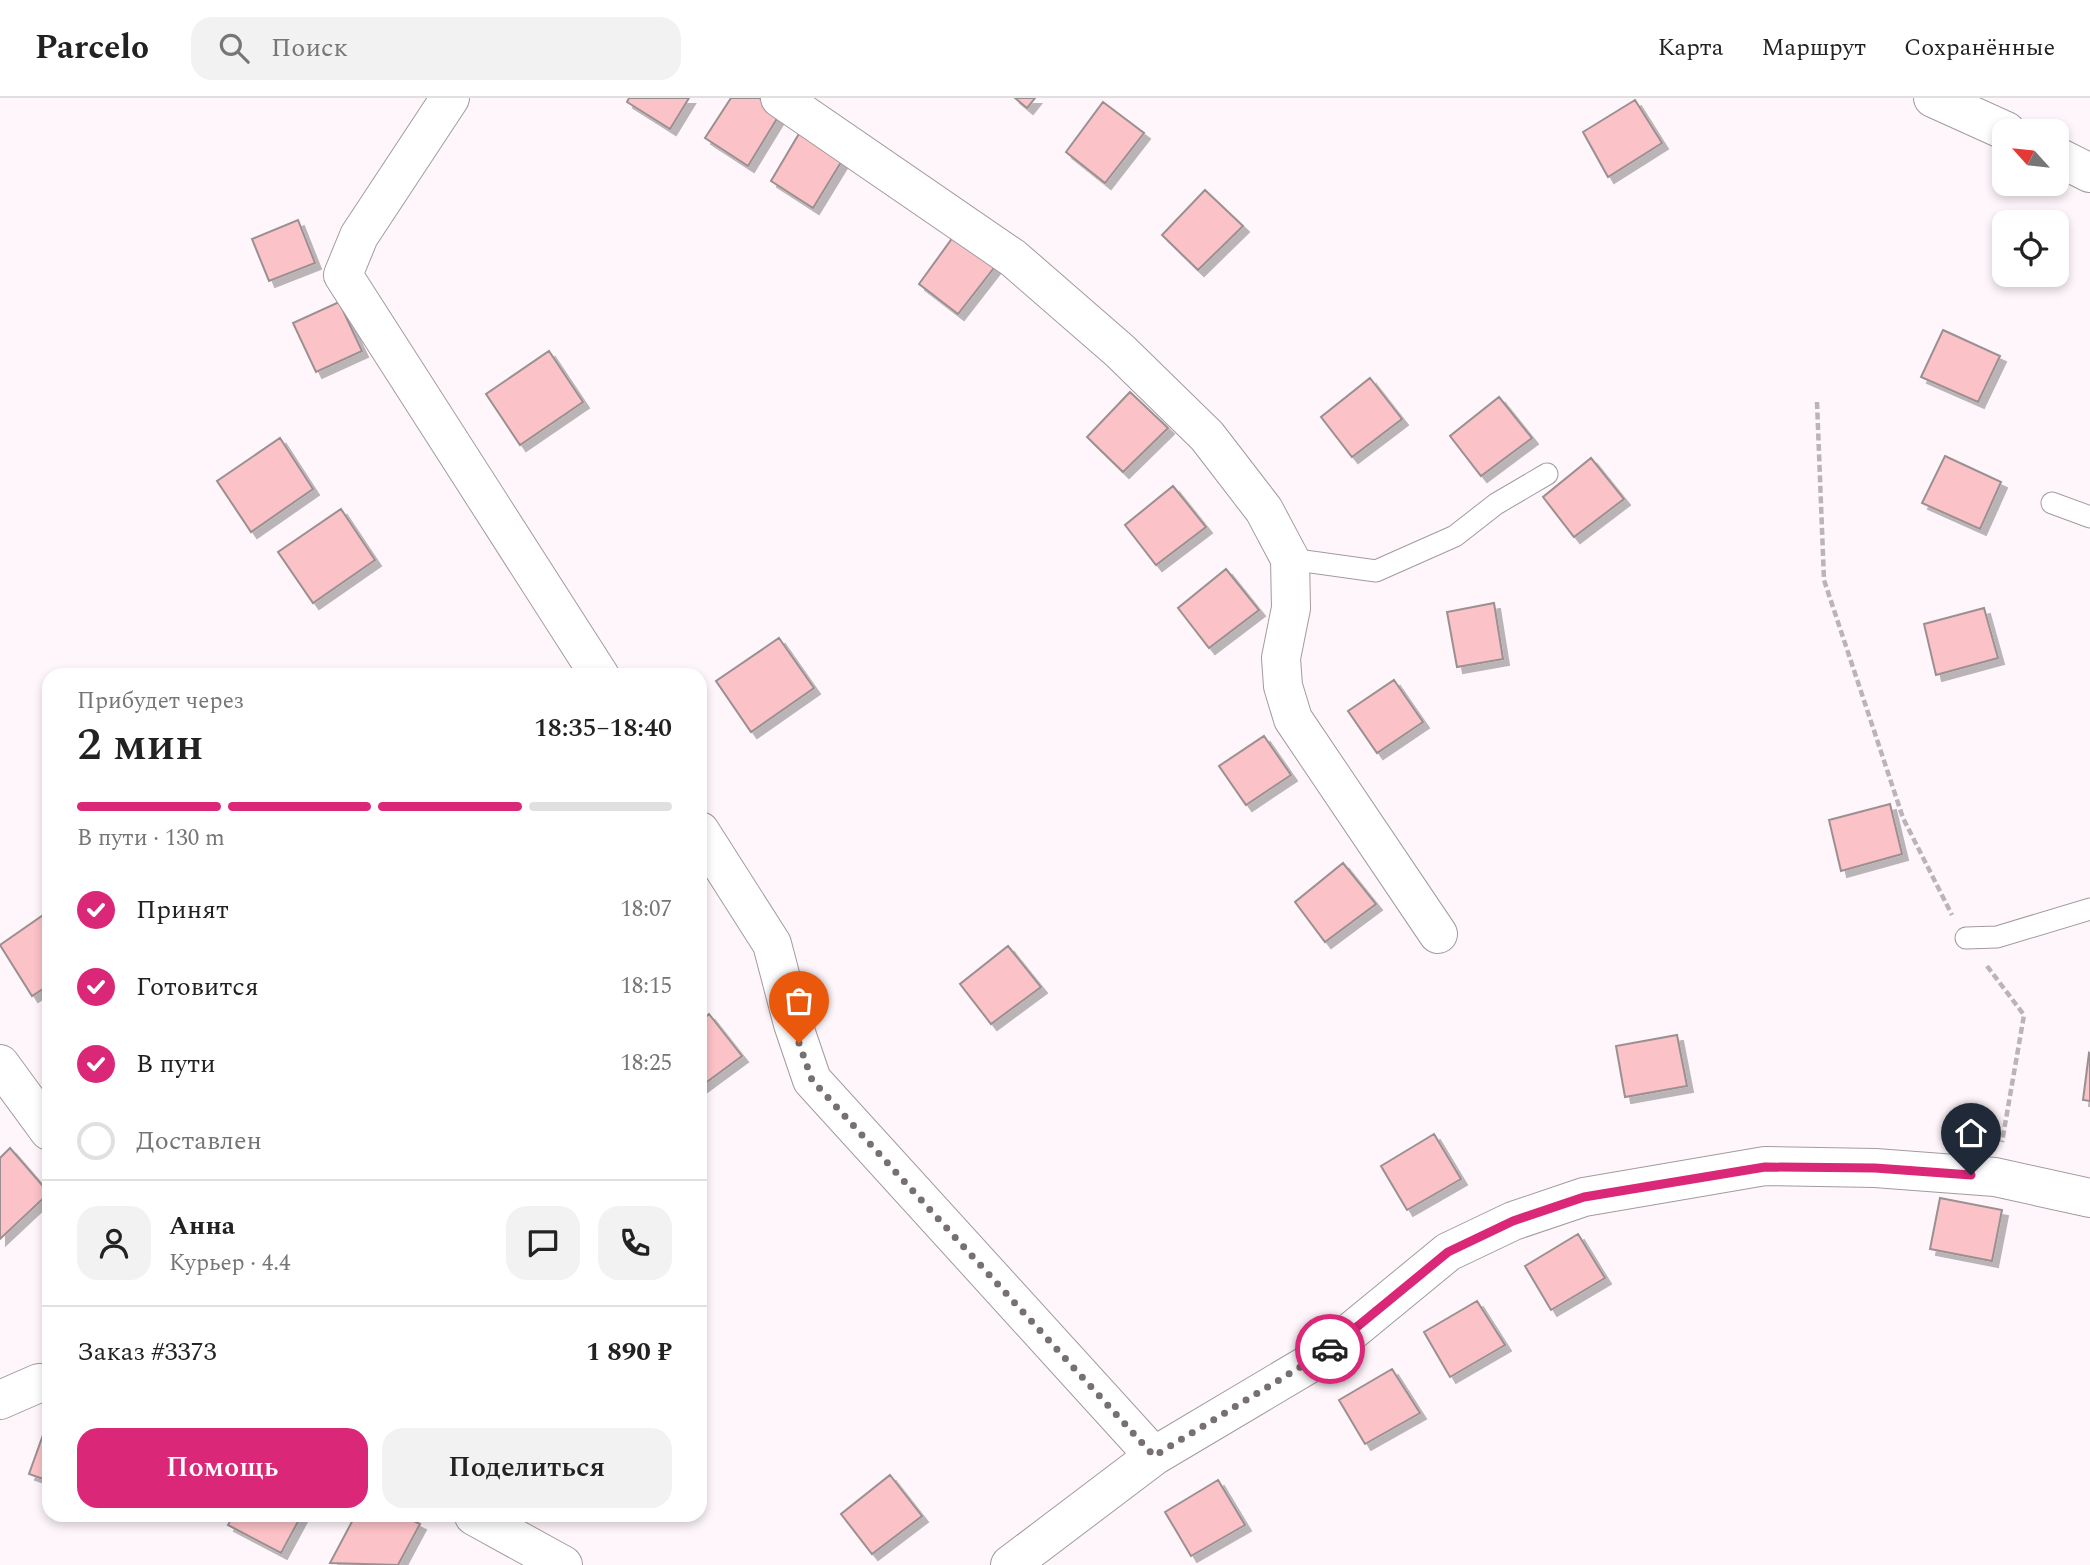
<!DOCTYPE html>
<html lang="ru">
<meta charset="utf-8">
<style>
body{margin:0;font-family:Spectral,serif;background:#f2f2f2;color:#222;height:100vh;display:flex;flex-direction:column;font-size:26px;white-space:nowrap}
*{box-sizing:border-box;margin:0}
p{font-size:23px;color:#767676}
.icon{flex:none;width:38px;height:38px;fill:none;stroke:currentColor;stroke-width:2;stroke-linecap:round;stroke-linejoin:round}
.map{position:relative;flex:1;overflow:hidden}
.drawer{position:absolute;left:42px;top:570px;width:665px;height:854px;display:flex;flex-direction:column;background:#fff;border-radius:21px;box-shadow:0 4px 10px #0003}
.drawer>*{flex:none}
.needle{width:46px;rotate:297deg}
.fabs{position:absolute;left:1992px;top:21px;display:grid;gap:14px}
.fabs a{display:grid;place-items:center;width:77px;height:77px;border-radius:14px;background:#fff;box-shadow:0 4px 10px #0003;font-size:35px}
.pin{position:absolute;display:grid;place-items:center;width:60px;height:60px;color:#fff;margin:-72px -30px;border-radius:50% 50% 50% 0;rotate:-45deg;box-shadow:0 0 7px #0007}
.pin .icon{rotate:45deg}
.courier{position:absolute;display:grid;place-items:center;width:70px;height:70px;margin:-35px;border:5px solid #db2777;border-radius:50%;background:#fff;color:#222;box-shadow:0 2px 9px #0007}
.head em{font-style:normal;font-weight:600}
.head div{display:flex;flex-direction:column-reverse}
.head{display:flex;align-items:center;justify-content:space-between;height:119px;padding:0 35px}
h1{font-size:46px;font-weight:600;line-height:52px}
.bar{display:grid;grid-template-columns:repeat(4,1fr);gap:10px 7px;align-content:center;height:84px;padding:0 35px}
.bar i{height:9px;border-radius:5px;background:#e0e0e0}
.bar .on{background:#db2777}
.bar p{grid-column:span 4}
.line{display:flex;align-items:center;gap:18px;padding:0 35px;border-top:2px solid #e0e0e0}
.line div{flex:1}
.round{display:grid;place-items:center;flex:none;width:74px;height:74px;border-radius:21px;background:#f2f2f2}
ol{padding:0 35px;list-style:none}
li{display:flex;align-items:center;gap:21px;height:77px}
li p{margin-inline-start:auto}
li .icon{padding:7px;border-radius:50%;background:#db2777;color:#fff;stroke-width:4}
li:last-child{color:#767676}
li i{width:38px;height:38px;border:4px solid #e0e0e0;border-radius:50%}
.cta{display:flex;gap:14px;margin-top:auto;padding:14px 35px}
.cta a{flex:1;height:80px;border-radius:21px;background:#db2777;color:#fff;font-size:28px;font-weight:600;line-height:80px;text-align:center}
.cta a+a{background:#f2f2f2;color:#222}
header{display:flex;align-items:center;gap:42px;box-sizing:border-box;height:98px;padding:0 35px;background:#fff;border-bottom:2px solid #e0e0e0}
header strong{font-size:33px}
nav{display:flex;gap:38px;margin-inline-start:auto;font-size:24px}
.search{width:490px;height:63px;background:#f2f2f2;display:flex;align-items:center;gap:18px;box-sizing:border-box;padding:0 24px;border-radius:21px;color:#767676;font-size:26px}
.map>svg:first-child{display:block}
.building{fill:#fbc2c7;stroke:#9b9091;stroke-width:2;filter:url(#shadow)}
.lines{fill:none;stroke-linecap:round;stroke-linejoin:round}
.service-casing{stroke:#a39a9f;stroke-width:23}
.minor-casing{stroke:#a39a9f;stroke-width:40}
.tertiary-casing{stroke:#a39a9f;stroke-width:40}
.path{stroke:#bab3b7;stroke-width:4.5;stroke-dasharray:7 3.5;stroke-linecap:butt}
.service{stroke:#fff;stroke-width:21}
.minor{stroke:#fff;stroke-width:38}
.tertiary{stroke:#fff;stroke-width:38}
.done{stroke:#767073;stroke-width:7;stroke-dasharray:0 12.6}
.route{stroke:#db2777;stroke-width:9}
</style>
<header>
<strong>Parcelo</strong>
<div class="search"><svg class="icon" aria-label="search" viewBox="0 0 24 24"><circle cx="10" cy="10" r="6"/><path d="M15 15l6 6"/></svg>Поиск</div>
<nav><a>Карта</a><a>Маршрут</a><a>Сохранённые</a></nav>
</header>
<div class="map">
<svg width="2090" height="1467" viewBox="0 0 2090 1467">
<defs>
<filter id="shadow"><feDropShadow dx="6" dy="6" stdDeviation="0" flood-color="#0004"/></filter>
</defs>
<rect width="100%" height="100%" fill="#fef6fa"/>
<path class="building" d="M629,0h60l-19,31 -43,-27z
M731,0h28l22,14 -33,54 -43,-28z
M1015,0h20l-8,10z
M1635,2l27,43 -54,34 -25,-45z
M1103,4l41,31 -39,50 -39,-31z
M803,29l43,27 -33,54 -42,-27z
M1205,92l38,36 -45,44 -36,-35z
M298,122l17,43 -46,18 -17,-42z
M956,135l41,31 -39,50 -39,-30z
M339,204l23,49 -46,21 -23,-49z
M1943,232l57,26 -22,46 -57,-25z
M549,253l34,51 -63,43 -34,-51z
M1370,280l32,41 -50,38 -31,-40z
M1130,294l38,36 -45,44 -36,-35z
M1499,299l33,41 -51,38 -31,-40z
M280,340l33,51 -62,43 -34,-51z
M1945,358l56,26 -21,47 -58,-26z
M1591,360l33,41 -50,38 -31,-40z
M1173,388l33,41 -50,38 -31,-40z
M341,411l34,51 -62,43 -35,-51z
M1226,471l33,41 -50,38 -31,-40z
M1494,505l9,56 -46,8 -10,-55z
M1984,510l14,50 -62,17 -12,-51z
M779,540l35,50 -63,44 -35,-51z
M1394,582l29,42 -46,31 -29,-42z
M1264,638l27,39 -45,30 -27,-39z
M1890,706l12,50 -61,17 -12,-51z
M1343,765l33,41 -51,38 -30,-40z
M49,813v74l-17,11 -32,-51z
M1008,848l33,41 -50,37 -31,-40z
M709,916l33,42 -42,31v-65z
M1677,937l10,51 -62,11 -9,-51z
M2089,955l1,1v47l-7,-1z
M1434,1036l27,45 -54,31 -26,-44z
M10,1050l39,45 -49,46v-81z
M1940,1100l62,12 -10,51 -62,-12z
M1578,1136l27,44 -54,32 -26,-44z
M1477,1203l28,44 -55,32 -26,-45z
M1392,1271l28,44 -55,31 -26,-44z
M48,1323l1,1v59l-20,-7z
M890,1377l32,41 -50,38 -31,-40z
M1218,1382l27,45 -54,31 -26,-44z
M233,1418h68l-20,37 -53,-28z
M355,1418h49l16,8 -22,41 -68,-2z"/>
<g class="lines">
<defs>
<path id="service" d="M2052,405l38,14
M1290,461l86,12 79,-35 41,-32 51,-30
M1966,840l31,-1 93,-28"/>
<path id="minor" d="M450,0l-91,138 -16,39 257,401
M780,0l233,160 107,93 87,85 57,74 26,49 1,49 -10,50 2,28 10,33 145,215
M700,733l72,113 21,80 19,56 342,376
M0,966l49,67
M0,1302l39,-17 10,1
M474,1418l89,49
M1010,1467l144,-109 165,-98 129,-106 65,-31 71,-24 181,-31 110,2 120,9 95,21"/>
<path id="tertiary" d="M1933,0l73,33
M2056,58l34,17"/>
</defs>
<use href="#service" class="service-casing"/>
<use href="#minor" class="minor-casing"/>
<use href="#tertiary" class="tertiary-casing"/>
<path class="path" d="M1817,304l7,178 79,238 49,97
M1987,868l37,49 -22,127"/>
<use href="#service" class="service"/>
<use href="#minor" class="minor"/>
<use href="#tertiary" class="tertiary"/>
</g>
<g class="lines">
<path class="done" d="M799,945l13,37 342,376 176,-107"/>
<path class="route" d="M1330,1251l118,-97 65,-31 71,-24 181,-30 110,1 96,7"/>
</g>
</svg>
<div class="fabs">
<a><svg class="needle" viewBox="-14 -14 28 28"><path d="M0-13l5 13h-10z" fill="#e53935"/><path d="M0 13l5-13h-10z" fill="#767676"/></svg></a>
<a><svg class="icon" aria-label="locate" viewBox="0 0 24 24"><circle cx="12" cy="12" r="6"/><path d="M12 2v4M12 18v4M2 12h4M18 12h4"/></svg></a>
</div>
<div class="pin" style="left:799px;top:945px;background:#ea580c"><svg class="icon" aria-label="bag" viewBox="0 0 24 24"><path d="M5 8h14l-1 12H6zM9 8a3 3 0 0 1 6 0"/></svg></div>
<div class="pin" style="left:1971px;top:1077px;background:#1f2937"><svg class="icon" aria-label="home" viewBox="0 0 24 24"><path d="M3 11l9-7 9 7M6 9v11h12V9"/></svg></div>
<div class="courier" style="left:1330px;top:1251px"><svg class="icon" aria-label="car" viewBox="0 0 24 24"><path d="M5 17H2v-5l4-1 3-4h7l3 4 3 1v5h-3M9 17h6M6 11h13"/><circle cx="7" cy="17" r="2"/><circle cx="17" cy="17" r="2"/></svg></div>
<section class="drawer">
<div class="head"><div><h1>2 мин</h1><p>Прибудет через</p></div><em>18:35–18:40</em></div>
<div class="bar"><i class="on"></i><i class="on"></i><i class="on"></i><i></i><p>В пути · 130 m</p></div>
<ol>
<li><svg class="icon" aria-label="check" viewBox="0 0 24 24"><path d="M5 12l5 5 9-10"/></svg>Принят<p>18:07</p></li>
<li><svg class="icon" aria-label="check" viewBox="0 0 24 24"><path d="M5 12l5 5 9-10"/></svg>Готовится<p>18:15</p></li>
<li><svg class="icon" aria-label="check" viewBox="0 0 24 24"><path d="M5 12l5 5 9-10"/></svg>В пути<p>18:25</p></li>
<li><i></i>Доставлен</li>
</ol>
<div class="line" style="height:126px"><a class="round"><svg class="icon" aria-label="person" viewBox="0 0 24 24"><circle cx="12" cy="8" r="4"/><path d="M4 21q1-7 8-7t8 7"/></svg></a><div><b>Анна</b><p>Курьер · 4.4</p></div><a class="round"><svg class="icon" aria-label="chat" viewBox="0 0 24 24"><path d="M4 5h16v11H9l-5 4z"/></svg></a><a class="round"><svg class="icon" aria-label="phone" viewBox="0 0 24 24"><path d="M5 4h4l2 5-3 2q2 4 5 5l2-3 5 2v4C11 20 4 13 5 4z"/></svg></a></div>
<div class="line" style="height:91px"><div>Заказ #3373</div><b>1 890 ₽</b></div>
<div class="cta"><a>Помощь</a><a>Поделиться</a></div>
</section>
</div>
